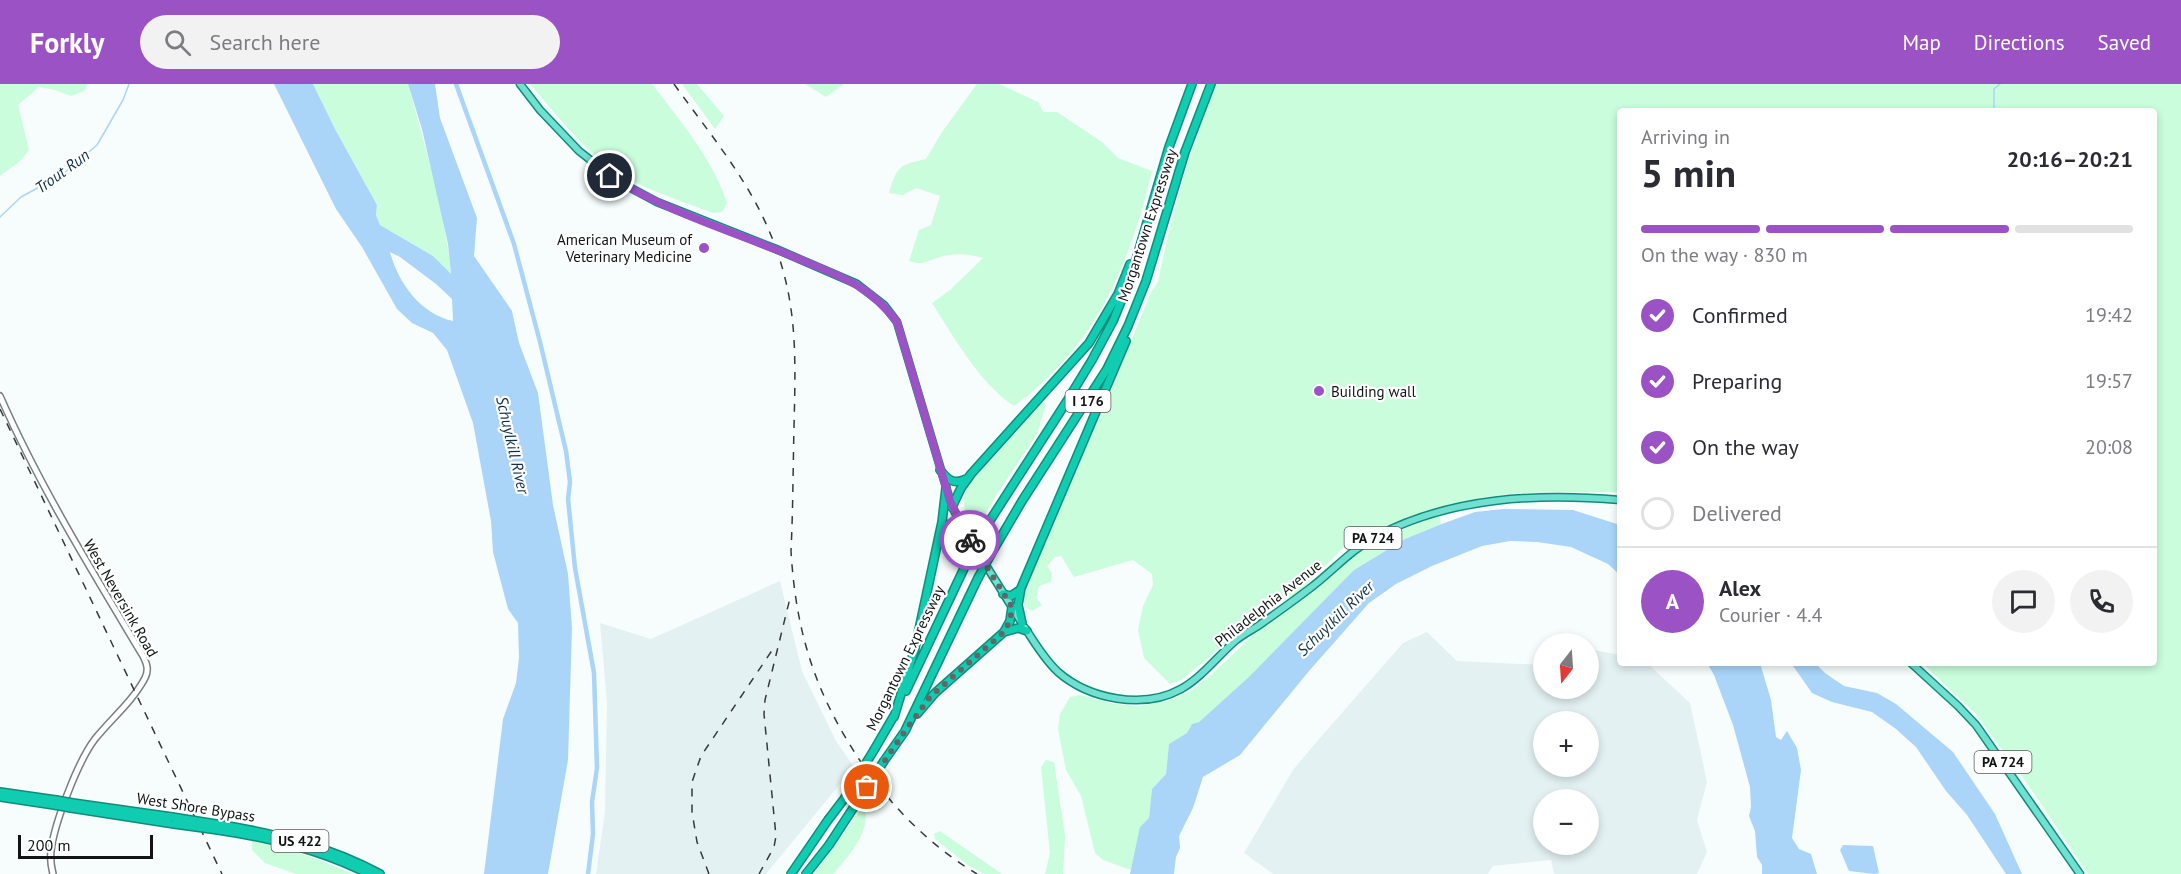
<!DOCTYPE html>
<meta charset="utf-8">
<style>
body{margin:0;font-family:"PT Sans",sans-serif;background:#f2f2f3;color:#2b2b33;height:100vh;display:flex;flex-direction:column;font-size:22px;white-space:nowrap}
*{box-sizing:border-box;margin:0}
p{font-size:20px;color:#7c7c81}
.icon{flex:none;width:33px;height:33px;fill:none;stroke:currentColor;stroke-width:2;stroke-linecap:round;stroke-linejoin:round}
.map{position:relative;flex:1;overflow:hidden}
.sheet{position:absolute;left:1617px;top:24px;width:540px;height:558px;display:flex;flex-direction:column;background:#fff;border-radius:6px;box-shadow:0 3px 9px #0003}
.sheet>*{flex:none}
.needle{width:39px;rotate:197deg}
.fabs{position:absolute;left:1533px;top:549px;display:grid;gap:12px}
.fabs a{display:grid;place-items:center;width:66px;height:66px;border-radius:50%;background:#fff;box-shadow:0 3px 9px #0003;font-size:30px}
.scale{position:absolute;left:18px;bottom:15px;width:135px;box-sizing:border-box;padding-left:6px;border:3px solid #121414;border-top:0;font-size:16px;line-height:21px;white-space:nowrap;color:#121414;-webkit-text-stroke:4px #fff;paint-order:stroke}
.pin{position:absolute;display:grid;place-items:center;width:51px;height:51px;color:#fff;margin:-26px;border:3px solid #fff;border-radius:50%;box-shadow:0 2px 6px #0007}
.courier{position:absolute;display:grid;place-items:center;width:60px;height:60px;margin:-30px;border:4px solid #9a52c5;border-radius:50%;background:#fff;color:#222;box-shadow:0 2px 8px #0007}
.summary em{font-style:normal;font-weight:700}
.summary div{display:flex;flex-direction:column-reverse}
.summary{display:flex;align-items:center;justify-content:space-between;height:102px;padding:0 24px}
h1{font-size:39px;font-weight:700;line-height:45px}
.bar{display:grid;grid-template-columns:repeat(4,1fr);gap:9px 6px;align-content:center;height:72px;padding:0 24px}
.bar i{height:8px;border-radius:4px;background:#e1e1e2}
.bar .on{background:#9a52c5}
.bar p{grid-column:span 4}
.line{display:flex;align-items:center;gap:15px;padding:0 24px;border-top:2px solid #e1e1e2}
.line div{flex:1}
.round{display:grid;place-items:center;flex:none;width:63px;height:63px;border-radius:32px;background:#f2f2f3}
ol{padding:0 24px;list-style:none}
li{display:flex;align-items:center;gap:18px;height:66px}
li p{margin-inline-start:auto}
li .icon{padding:6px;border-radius:50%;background:#9a52c5;color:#fff;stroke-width:4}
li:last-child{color:#7c7c81}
li i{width:33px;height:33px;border:3px solid #e1e1e2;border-radius:50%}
header{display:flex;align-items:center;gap:36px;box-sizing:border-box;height:84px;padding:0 30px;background:#9a52c5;color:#fff}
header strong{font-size:28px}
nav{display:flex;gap:33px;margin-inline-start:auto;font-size:21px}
.search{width:420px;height:54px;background:#f2f2f3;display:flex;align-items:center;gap:15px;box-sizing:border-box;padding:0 21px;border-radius:33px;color:#7c7c81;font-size:22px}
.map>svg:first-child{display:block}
.built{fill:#e3f1f2;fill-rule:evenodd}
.green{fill:#c9fddc}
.water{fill:#aad5f9;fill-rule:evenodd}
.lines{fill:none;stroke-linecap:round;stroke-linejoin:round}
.stream{stroke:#aad5f9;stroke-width:1.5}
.canal{stroke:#aad5f9;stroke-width:4.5}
.secondary-casing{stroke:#797e7e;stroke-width:8}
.primary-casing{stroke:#118c7b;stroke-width:9}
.highway-casing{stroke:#118c7b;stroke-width:10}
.secondary{stroke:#fff;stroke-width:5}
.primary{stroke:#70e1d1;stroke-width:6}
.highway{stroke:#10cdb2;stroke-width:7}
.rail{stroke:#363939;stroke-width:1.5;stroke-dasharray:8 8;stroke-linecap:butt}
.highway-bridge-casing{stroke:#118c7b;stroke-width:10;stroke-linecap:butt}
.highway-bridge{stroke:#10cdb2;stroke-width:7}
.done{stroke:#626666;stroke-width:6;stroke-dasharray:0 10.8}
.route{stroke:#9a52c5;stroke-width:8}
.poi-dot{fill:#9a52c5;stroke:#fff;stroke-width:2}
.labels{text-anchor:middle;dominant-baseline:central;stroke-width:4.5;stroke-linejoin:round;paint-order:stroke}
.shield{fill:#fff;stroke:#595a5a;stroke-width:1.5}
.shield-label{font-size:14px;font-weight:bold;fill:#121414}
.street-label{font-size:15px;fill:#121414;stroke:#fff}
.poi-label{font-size:15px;fill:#121414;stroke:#fff;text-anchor:end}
.water-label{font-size:16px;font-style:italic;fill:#103048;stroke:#fff}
</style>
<header>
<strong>Forkly</strong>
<div class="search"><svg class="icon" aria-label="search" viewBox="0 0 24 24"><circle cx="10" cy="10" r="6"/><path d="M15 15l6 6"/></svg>Search here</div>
<nav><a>Map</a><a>Directions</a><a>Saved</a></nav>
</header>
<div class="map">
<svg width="2181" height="790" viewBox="0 0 2181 790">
<rect width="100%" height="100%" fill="#f7fdfd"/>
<path class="built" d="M780,497l22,90 34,70 18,26 -88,107h-170l9,-63 2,-108 -7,-80 51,16z
M1427,548l30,29 86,4 1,23h44l1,-39 31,6v8h27l43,40 17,79 -10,38 10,32 -10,22h-143l-3,-14 -58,6 -5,8h-215l-29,-21 49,-83 20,-24 90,-103zM1544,638h44v44h-44zM1544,716h44v44h-44z"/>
<path class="green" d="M0,0h88l-4,7 -13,5 -16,-6 -16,-3 -21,18 11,45 -9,11 -20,15z
M313,0h95c17,63 37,126 43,191l-18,-19 -53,-31 -4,-10 1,-10 -42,-76z
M530,0h122c27,35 62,77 75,119l-5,9 -9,1c-34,-13 -72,-24 -102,-45 -32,-23 -56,-55 -81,-84z
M682,0h15l27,32 -9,13z
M805,0h39l-18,13z
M977,0h22l39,18 5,10h14l45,30 16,16 34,13c-23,95 -56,175 -138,235 -33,-21 -61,-70 -82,-103l18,-13 33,-32c-14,-4 -26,-5 -40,-2 -14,4 -20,10 -34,5l10,-31 12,-5 9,-29 -24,-8 -13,7 -14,-2c8,-27 10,-28 37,-34l16,-27z
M1216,0h965v790h-93l-57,-85 -55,-75 -54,-51h232v-552h-534v381l-100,1 -39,5 -39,8 -68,24 -31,18 -44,44 -36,21 -82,67 -11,4 -26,-26 -6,-28 5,-24 10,-21 -1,-11 -19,-14 -59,17 -13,-21 -6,1 -8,9 5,7 -1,9 -12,4 -3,12 6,7 -10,6 -7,-4 -1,-10 3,-12 84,-195 40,-98 7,-10 9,-43 21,-78z
M1040,319l6,1 -9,30 -42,63 -19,35 -5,-2c-3,-9 -8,-21 -7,-32 5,-27 57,-74 76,-95z
M1439,431l2,9 -36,15 -51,31 -105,108 -50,44 -7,2 -5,9 -18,11 -3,30 -14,15 -3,29 -14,36 -4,16 -28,-10 -8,-7 -14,-57 -15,-26 -8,-41 2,-15 10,-17 11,-2 34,9 25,2 27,-5 22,-9 21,-16 43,-41 55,-41 40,-35 26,-18z
M1046,676l8,2 11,74 -2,38h-18l5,-21 -9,-86z
M864,721c8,27 -15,50 -31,69h-19z
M940,747l62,43h-18l-16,-9 -33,-26 -1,-5z
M252,756c36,8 68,19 101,34h-57l-31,-11 -13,-13z"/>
<path class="water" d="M274,0h39l22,45 42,76 -1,10 4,10 53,31 18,18 -3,-30 -26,-115 -14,-45h27l5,34 37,100 -3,38 38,55 7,32 19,50 15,112 15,69 4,54 -4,132 -20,114h-64l19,-155 13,-36 3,-25 -1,-35 -10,-14 -15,-57 -2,-31 -18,-98 -26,-73 -14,-17 -21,-10 -15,-14 -35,-62 -26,-38zM390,168l10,5 36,27 16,15 1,22c-33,-7 -55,-39 -63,-69z
M1503,425l70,1 47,15v50l-12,-11 -37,-17 -34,-5 -27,-1 -28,5 -50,20 -36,18 -27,19 -60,68 -69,84 -37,22 -10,31 -14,28 1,12 -4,9 -2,17h-44l10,-47 9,-9 3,-29 14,-15 3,-30 18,-11 5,-9 7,-2 50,-45 105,-107 51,-31 34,-14 36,-13z
M1707,579h53l11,37 5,37 5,3 6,-9 10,17 4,22 -9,68 7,11 12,5 6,20h-55v-9l-5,-8 -2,-26 -6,-15 2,-9 -1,-20 -17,-62 -19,-50z
M1791,579h24l10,10 19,13 33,7 19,11 57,48 42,62 27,60h-16l-39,-59 -21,-24 -30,-44 -20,-18 -24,-17 -40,-10 -20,-9z
M1843,761l30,1 6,27 -5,1 -25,-3 -9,-21z"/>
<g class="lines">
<path class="stream" d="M1994,27v-22l6,-5
M0,133l21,-20 42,-23 34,-29 26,-45 6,-16"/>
<path class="canal" d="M456,0l58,160 26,98 26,109 4,31 -2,17 7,69 19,105 3,95 -5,34 1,32 -5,40"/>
<defs>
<path id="secondary" d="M0,312c40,91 92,175 143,260 4,8 6,14 2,22 -12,23 -34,41 -50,61 -17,22 -41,85 -44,112 -1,8 0,15 2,23"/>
<path id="primary" d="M520,0l20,26 39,41 37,29 41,22 119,47 81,35 27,21 13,17 55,185 17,31 51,82
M1025,544c10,15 19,31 33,44 31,27 85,38 123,17 21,-12 36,-32 54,-48 7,-6 15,-10 23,-15 17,-12 34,-24 51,-37 23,-17 41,-39 68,-53 74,-39 161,-43 243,-36
M1911,579l47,43 18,19 104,149"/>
<path id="highway" d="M940,386c8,10 14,15 26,9
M952,423l9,-19 10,-14 118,-131 29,-49 12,-30
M941,446l9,-6 12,3
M980,452l87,-135 25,-41 21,-39 18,-44 38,-130 23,-63
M991,470l31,-53 85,-132 21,-43 18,-45 39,-129 26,-68
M1003,510l8,2 9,-6
M1022,539l-4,-18 3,-17 105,-247
M1004,548l14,-4 9,3
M906,607l62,-131
M917,630l18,-21 69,-61 6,-11 2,-14
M894,633l21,-69 27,-126 4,-34
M874,666l21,-36
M884,677l21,-30 73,-153
M0,708l56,8
M0,713l54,8
M73,719l99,14
M71,724l103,16
M216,740c57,9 112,22 164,50
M218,746c53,8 103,20 151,44
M791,790l37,-54
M806,790l23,-29"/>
</defs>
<use href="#secondary" class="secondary-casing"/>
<use href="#primary" class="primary-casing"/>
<use href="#highway" class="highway-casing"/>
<use href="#secondary" class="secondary"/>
<use href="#primary" class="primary"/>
<use href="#highway" class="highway"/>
<path class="rail" d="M674,0c30,42 64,83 87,129 37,76 35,132 33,214 -1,41 -1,83 -3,124 5,85 26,147 74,217 30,42 67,79 112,106
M0,325l222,465
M709,790l-12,-32 -5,-30v-30l9,-26 74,-110
M759,790l15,-27 2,-11 -12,-122 1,-14 26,-106"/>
<defs>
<path id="highway-bridge" d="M968,476l12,-24
M978,494l13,-24
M56,716l17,3
M54,721l17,3
M172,733l44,7
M828,736l16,-21 30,-49
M174,740l44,6
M829,761l55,-84"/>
</defs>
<use href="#highway-bridge" class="highway-bridge-casing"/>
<use href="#highway-bridge" class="highway-bridge"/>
</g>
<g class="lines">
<path class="done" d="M867,703l38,-56 25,-34 74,-65 6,-11 2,-14 -42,-67"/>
<path class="route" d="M610,92c58,37 126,56 189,83 42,18 69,25 98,63l53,179 20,39"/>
</g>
<g class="poi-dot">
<circle cx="704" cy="164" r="6"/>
<circle cx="1319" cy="307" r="6"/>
</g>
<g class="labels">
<g class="shield">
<rect x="1065.5" y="306" width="45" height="22" rx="4.5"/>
<rect x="1344.5" y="443" width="57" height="22" rx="4.5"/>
<rect x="1974.5" y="667" width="57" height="22" rx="4.5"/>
<rect x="271.5" y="746" width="57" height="22" rx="4.5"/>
</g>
<g class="shield-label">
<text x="1088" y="317">I 176</text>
<text x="1373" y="454">PA 724</text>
<text x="2003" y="678">PA 724</text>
<text x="300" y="757">US 422</text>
</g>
<g class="street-label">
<text transform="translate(1147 141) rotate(-72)">Morgantown Expressway</text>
<text transform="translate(121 514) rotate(60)">West Neversink Road</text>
<text transform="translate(1268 519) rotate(-38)">Philadelphia Avenue</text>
<text transform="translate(905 574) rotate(-64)">Morgantown Expressway</text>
<text transform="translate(196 723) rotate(9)">West Shore Bypass</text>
</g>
<g class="poi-label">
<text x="692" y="155">American Museum of<tspan x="692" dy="17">Veterinary Medicine</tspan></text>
<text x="1331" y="307" text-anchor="start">Building wall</text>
</g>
<g class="water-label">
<text transform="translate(62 87) rotate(-36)">Trout Run</text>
<text transform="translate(513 361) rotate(77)">Schuylkill River</text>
<text transform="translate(1335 534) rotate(-44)">Schuylkill River</text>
</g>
</g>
</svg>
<div class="fabs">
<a><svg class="needle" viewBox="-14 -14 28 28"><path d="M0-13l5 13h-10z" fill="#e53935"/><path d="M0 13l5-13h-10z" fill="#7c7c81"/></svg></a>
<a>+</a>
<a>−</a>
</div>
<div class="scale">200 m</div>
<div class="pin" style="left:867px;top:703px;background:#ea580c"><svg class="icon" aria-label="bag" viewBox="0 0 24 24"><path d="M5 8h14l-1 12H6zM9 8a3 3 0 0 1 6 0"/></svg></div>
<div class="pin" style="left:610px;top:92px;background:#1f2937"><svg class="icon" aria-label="home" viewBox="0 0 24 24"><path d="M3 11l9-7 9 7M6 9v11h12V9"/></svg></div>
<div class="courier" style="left:970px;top:456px"><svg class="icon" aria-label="bike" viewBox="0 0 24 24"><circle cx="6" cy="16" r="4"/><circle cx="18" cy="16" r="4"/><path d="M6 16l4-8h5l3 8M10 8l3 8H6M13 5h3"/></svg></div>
<section class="sheet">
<div class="summary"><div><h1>5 min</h1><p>Arriving in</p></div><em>20:16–20:21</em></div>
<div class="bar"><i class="on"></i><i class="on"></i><i class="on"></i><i></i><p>On the way · 830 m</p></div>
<ol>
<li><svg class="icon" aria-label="check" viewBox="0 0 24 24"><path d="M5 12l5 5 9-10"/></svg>Confirmed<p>19:42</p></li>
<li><svg class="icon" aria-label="check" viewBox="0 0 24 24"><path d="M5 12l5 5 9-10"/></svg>Preparing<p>19:57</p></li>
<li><svg class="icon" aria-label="check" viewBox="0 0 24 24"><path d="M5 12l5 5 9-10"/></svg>On the way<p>20:08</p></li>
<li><i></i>Delivered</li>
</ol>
<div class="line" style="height:108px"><b class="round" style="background:#9a52c5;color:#fff">A</b><div><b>Alex</b><p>Courier · 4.4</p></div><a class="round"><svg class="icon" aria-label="chat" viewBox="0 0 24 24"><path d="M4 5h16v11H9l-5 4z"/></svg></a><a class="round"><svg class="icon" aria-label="phone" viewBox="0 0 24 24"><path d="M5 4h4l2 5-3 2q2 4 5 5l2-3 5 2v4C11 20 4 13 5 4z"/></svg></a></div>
</section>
</div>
